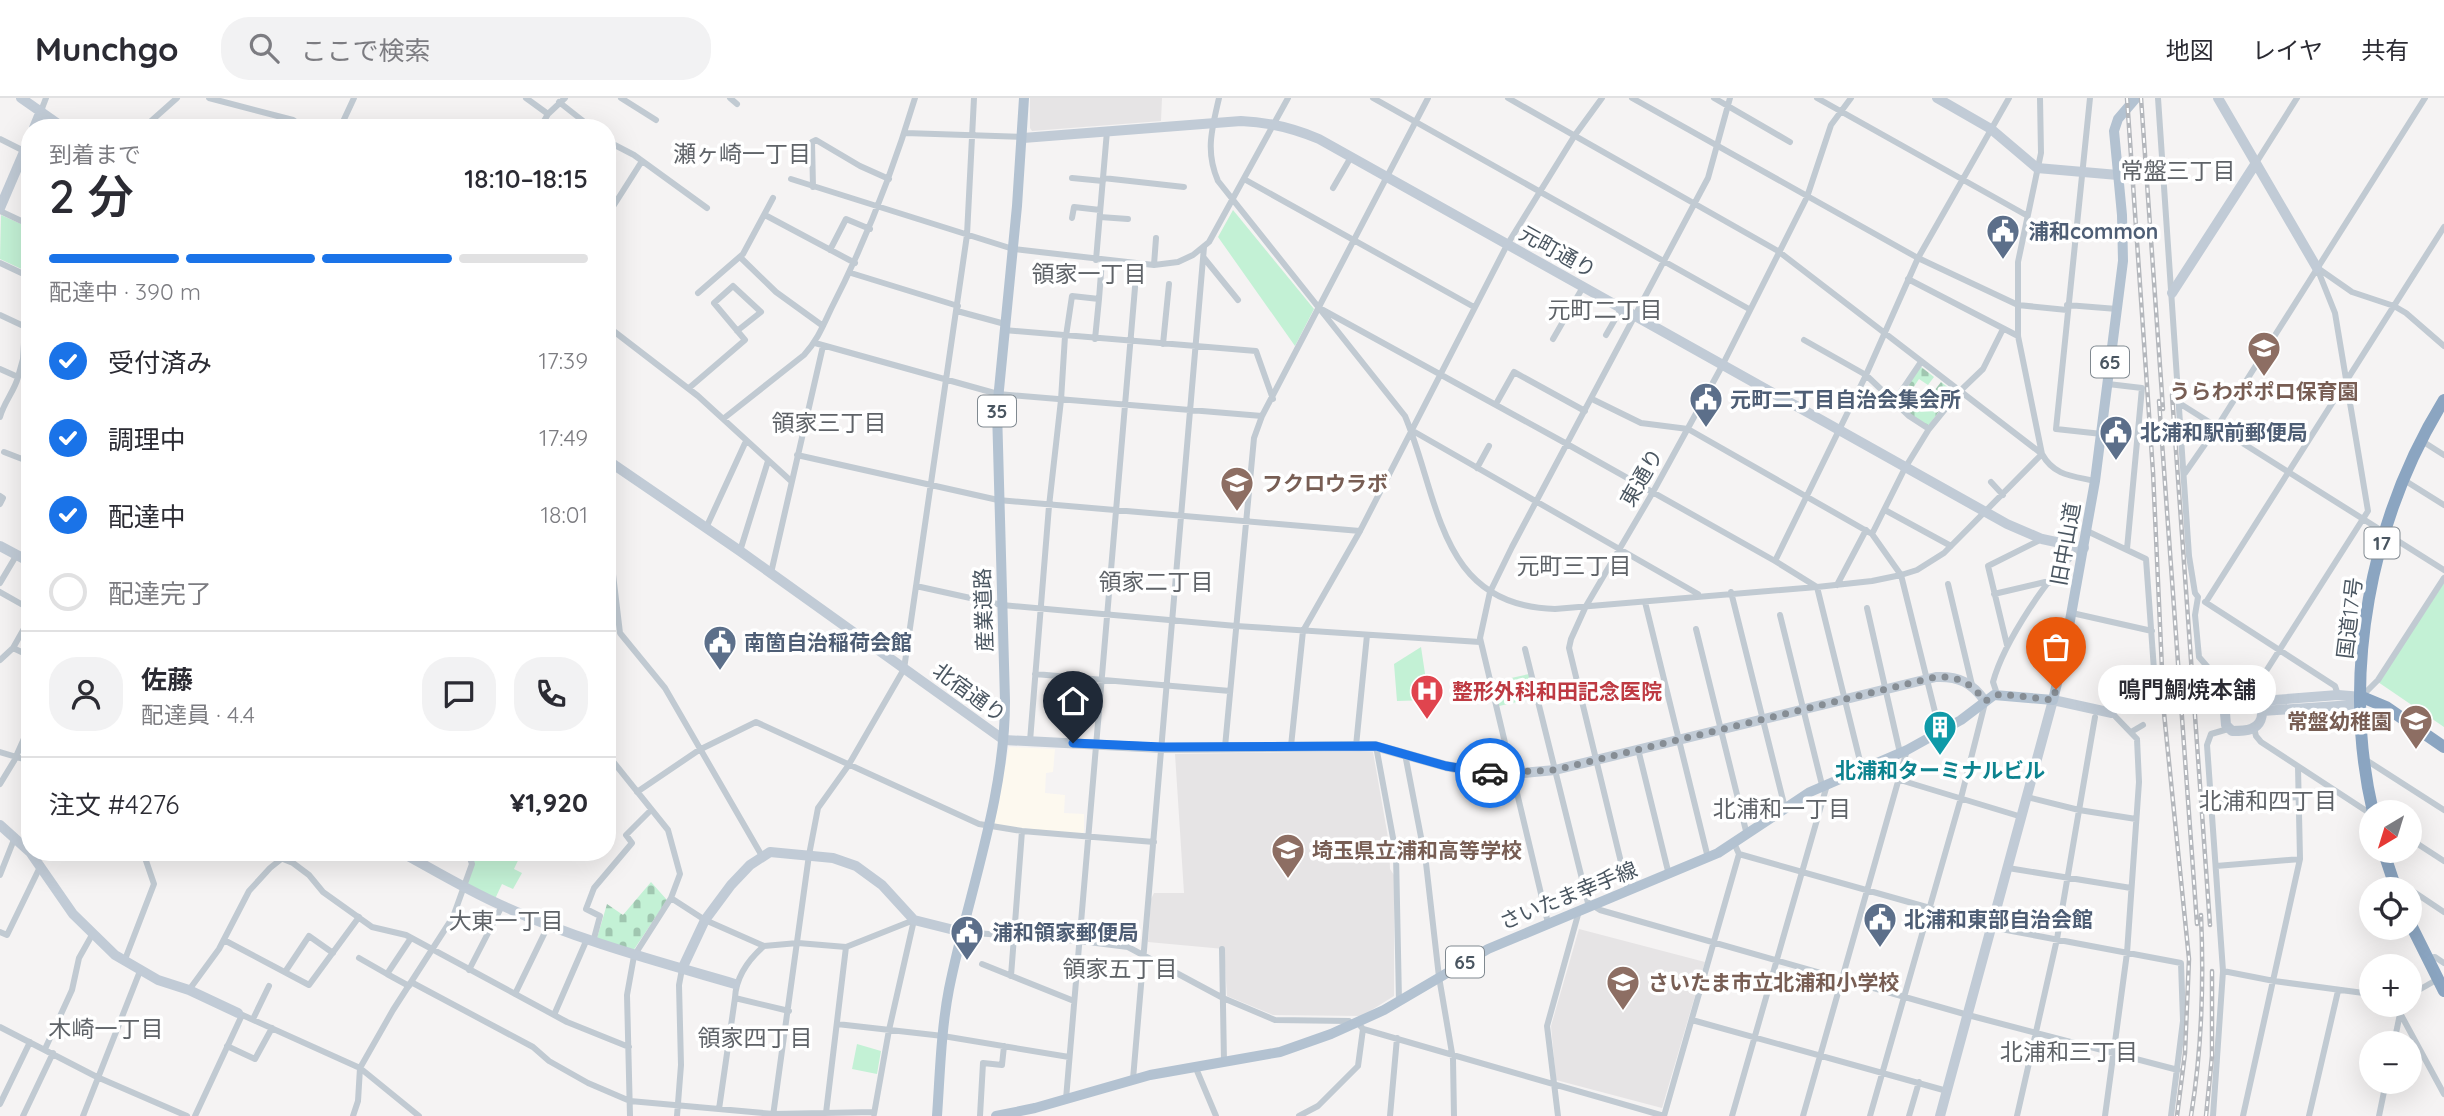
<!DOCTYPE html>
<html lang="ja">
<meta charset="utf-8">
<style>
body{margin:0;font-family:Quicksand,"Noto Sans JP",sans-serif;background:#f2f2f3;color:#2b2b33;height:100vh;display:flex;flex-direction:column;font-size:26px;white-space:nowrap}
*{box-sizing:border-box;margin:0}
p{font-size:23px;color:#7c7c81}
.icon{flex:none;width:38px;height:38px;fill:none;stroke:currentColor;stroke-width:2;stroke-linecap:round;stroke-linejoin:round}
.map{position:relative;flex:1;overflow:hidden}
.side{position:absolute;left:21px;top:21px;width:595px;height:742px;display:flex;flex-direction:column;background:#fff;border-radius:28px;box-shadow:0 7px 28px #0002}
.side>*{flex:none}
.needle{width:46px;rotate:218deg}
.buttons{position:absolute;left:2359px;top:702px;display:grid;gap:14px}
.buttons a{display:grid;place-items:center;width:63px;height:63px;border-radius:50%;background:#fff;box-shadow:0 7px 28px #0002;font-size:35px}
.pin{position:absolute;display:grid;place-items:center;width:60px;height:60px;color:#fff;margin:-72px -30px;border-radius:50% 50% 50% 0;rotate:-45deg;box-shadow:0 0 7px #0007}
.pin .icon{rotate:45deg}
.courier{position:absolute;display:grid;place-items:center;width:70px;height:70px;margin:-35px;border:5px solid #1a73e8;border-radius:50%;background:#fff;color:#222;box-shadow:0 2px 9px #0007}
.bubble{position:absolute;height:49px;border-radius:24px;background:#fff;box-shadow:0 7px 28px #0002;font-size:23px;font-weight:600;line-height:49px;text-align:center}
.summary em{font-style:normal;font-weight:600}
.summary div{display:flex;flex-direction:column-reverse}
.summary{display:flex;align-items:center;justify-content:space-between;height:119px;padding:0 28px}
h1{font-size:46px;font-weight:600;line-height:52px}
.bar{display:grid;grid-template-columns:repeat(4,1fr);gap:10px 7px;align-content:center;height:84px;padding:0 28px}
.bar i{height:9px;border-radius:5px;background:#e1e1e2}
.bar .selected{background:#1a73e8}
.bar p{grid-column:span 4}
.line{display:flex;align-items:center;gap:18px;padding:0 28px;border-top:2px solid #e1e1e2}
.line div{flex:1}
.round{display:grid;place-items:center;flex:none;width:74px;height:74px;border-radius:28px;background:#f2f2f3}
ol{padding:0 28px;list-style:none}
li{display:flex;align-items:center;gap:21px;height:77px}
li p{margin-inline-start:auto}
li .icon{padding:7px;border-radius:50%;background:#1a73e8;color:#fff;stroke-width:4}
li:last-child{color:#7c7c81}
li i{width:38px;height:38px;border:4px solid #e1e1e2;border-radius:50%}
header{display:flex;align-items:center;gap:42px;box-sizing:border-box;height:98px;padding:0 35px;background:#fff;border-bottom:2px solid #e1e1e2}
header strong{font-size:33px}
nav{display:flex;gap:38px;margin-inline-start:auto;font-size:24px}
.search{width:490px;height:63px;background:#f2f2f3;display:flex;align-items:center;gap:18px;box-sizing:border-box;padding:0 24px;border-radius:28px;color:#7c7c81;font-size:26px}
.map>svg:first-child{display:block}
.commercial{fill:#fdf9ef}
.education{fill:#e6e4e5}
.cemetery{fill:url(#cemetery-stones)}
.green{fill:#c3f1d5}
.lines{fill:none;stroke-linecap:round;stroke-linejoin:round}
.street{stroke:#c1cad2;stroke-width:6}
.secondary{stroke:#c1cbd6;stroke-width:10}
.primary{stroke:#b3c2d1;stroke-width:10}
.highway{stroke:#8ba5c1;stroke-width:12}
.rail-casing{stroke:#b5b8bd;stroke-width:4.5}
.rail{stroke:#fff;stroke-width:2;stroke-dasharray:5;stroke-linecap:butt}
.done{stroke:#868d94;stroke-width:7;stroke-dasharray:0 12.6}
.route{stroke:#1a73e8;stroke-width:9}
.labels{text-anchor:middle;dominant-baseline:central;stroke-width:7;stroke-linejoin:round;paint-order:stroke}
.shield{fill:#fff;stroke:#808990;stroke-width:2}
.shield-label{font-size:19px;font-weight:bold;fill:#4a5661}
.service-label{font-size:21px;font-weight:bold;fill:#4e5e75;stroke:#fff;text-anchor:start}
.street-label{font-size:21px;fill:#4a5661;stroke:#fff}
.education-label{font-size:21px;font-weight:bold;fill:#785e54;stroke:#fff;text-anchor:start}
.health-label{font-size:21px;font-weight:bold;fill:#be3a42;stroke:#fff;text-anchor:start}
.culture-label{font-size:21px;font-weight:bold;fill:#0d838f;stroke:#fff}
.neighbourhood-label{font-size:23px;fill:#5f6368;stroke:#fff}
</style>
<header>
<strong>Munchgo</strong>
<div class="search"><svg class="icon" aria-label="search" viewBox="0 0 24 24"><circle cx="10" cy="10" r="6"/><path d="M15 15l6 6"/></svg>ここで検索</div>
<nav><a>地図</a><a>レイヤ</a><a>共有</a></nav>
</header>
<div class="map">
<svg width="2444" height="1018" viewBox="0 0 2444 1018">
<defs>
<pattern id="cemetery-stones" width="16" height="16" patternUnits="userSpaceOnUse" patternTransform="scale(1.75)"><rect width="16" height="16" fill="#c3f1d5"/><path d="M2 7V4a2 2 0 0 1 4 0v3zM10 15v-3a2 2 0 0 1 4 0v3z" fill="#a0c6b0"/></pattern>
</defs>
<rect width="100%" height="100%" fill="#f5f3f3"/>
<path class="commercial" d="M1009,649l46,2 -2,23 -7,1 -1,20 20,2 -1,18 20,1v18l-3,2 -87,-9z"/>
<path class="education" d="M1030,0h132l-1,23 -129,10 -2,-3z
M1359,653l14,1 16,91 1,26 4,6v121l-32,20 -89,-1 -46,-19 -3,-47 -76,-7 3,-43 3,-6h30l-9,-139z
M1579,831l126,33 -43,146 -106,-28 -5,-54z"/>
<path class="cemetery" d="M1920,268l14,11 -6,8 -9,-6 -6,9 15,11 13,-17 13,10 -26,34 -18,-12 -13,-13z
M651,784l16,18 -34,51 -36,-13 10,-34 16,11z"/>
<path class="green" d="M1233,112l81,99 -19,37 -77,-109z
M1,117l29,13v45l-30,-14z
M2444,485v144l-66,-45z
M1421,549l8,53 -32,1 -3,-37z
M1529,576l6,24 -36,8 -6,-24z
M495,754h27l-8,17 8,4 -9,16 -11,-5 -7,15 -27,-15 3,-27c9,2 19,5 24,-5z
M857,946l24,7 -4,23 -25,-5z"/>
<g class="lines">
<path class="street" d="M209,0l84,22 11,8
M526,0l22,16
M621,0l35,22
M730,0l7,6
M1219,0c-7,31 -14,53 -1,83l187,235c35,83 33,190 150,193l262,-22 55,-6 29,-6 16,-5 27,-17 98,-99 -24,-118v-74l23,-109 -1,-55
M1373,0l376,211
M1508,0l270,153 264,203c12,22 31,22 53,27
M1632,0l286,160 100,47 49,5
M1714,0l76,44
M1817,0l209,117
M2090,0l-34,331 46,5
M2158,0l31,458 6,37 3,4 -3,18 4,42 19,22 7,19
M559,4l33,26
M41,13l5,-13
M139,30l11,-6 27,-24
M340,30l14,-30
M540,30l8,-14 17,-16
M905,35l117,4
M0,41l30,15
M607,43l27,14 73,53
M2256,65l41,-65
M1072,80l31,3
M1103,80l81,9
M791,81l222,70 141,16 24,-3 15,-7 16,-13 79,-144
M1244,81l230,128
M813,89l-1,-45 4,-2 44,26 29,13
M1333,90l18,-31
M0,113l30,14
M765,117l90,48
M607,118l35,-55
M1100,119l28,2
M1072,120l2,-11 26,3
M830,152l16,-31 24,10
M740,159l36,35 47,34
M1204,160l34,42
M1096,162l11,-129
M0,165l30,14
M1154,167l2,-27
M2319,171l33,23 42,14 12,7 38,33
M851,175l107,33
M1908,181l110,57
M698,195l45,-39 30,-56
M1099,201l3,-39
M2067,207l50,4
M1323,212l244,134 208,117 42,26 45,182
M30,213l-5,16 -2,32 7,8
M957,213l48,13
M0,217l30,14
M607,228l91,70 93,85
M1004,232l252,21 17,48
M1606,237l15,-26
M1066,238l6,-40 27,3 -4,40
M1553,241l30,-52
M1804,242l62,35 43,41 20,13
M815,245l183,51 264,22
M1163,246l6,-60
M0,271l18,8 5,-18
M2108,286l34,4 -15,161
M689,290l56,-48 -31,-37 19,-17 28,26 -24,19
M1592,301l49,24 47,6 184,105 29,41 39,157
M1894,304l27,-40
M2179,305l265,167
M1496,306l18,-32 71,39
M0,319c4,-15 15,-27 18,-40
M723,321l81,-64c13,-14 19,-29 27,-46 35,-68 62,-138 84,-211
M1413,333l285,163
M2422,343l22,14
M4,354l26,10
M797,357l201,45 362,31
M611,365l-1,86 10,84 45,55 97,168
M1477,370l12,-22
M2185,375l32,-46 208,-329
M2404,382l40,25
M1991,384l12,13
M0,398l3,2 -3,6
M1885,412l66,36
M706,430l40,-87
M2087,433l59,28 8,111 -42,43 25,26 2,43 -12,171 -22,163
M1872,436l33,-66 24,-39 30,-37 24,-23 20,-40
M740,453l28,-90
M1775,463l91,-186 52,-117 91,-160
M771,475l52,-227
M0,485l16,-27
M1948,486l24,101
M1837,487l29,-55
M916,488l86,19 234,21 244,16
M0,494l30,17
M1731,494l54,216
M1994,496l51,-12 4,1
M1645,504l63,256
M2205,504l130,84 3,9
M2206,504l238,-375
M1867,510l33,145
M2072,515l80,18
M1780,517l42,170
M1696,531l51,206
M2007,547l-19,-79 54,-27
M13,550l17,8
M1525,551l64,258
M0,562l13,-12 17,-30
M1035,576l195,17
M2254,592l114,-179 -33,-198 -18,-45
M1997,596l-4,-12c10,-37 57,-113 89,-133
M2363,597l15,-15 66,-102
M2254,630l2,8 5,6 110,72
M2228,631l-17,5 -4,11 16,226 51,10 97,13
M2131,634l12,-7
M1030,643l19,-235 12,-106 4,-64
M1291,648l12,-115 57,-100 147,-286 68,-110 27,-37
M1356,648l11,-111
M1376,648l20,108 3,147
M1225,649l29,-309 8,-22 166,-318
M1638,651l31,126
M0,654l30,9
M607,656l61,76 12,44 -9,24 -37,58 -7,39 3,121
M1405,656l21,109 13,114 14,82 1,57
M2366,662l78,50
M1900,682l122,37
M0,686l14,-23 16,-36
M637,694l62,-42 57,-28 223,102 43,7 132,11
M2027,699l52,13 57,9
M2211,706l86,-7
M2410,741l34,22
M468,756l20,2 4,-4
M1739,756l191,54 55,18 196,37 2,58 -12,95
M283,761l10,4 16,12 14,17 49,35 34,8 161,87 62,25
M2216,768l84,-7
M2008,770l123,20
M0,777l15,-38
M2396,782l48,32
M1628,793l-59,-243 2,-9 15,-33 67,-114 69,-126 85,-169 24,-72 20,-27
M671,800l34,22 59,26
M1592,807l8,5 368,105 210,55
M1548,825l-68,-285 10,-46 22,-45 196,-369 22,-80
M0,834l7,3 34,-70
M962,834l118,9 48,6 95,51 52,22 74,1 3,4
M224,842l85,45 50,-68
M593,844l7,-26 -14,-7 8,-21 38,-45 -6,-8 25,-25
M1222,851l2,113
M359,860l28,16
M2427,860l8,-1 9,6
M124,864l30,-78 -11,-32
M982,866l92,37
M469,872l33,-64
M285,874l24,-36 24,17
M1011,878l11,-145
M411,884l122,65 16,14 39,22 42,18 144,13 100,-2
M409,888l-22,-12 24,-36
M189,892l30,-41 30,-58 21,-23 20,-16
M515,896l34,-70
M2410,897l28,-16
M735,900c1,-22 13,-38 29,-52l34,-3 48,4 68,-27
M238,915l122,55 59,48
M2400,915l44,81
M554,917l33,-76
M253,921l16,-33
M1692,922l255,71
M1358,925l5,6 301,87
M837,926l106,12 126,21
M0,929l97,50 90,39
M2394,945l8,-39
M227,948l28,13 17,-31
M45,951l27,-59 7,-32 13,-23
M1195,968l21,50
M1133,981l71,-832
M1066,1001l71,-835
M0,1006l30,-62
M719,1011l16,-111 54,13
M826,1015l20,-166
M874,1016l15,-84 25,-110
M23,1018l30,-63
M83,1018l57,-145
M195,1018l47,-101
M353,1018l5,-15 2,-33 33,-58 60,-93 19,-53 -3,-9
M677,1018l4,-51 -2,-80 3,-16
M773,1018l36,-261 9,-47 30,-42 56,-97 63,-434 7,-137
M980,1018l3,-53 19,2 2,-19
M1299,1018l19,-10 40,-40 5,-37
M1390,1018l7,-78
M1558,1018l-11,-90 32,-115
M1664,1018l75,-262 -5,-11
M1732,1018l95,-331
M1803,1018l104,-366
M1870,1018l91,-318 24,-95
M1909,1018l10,-34
M2017,1018l40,-177 38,-222
M2213,1018l10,-145
M2243,1018l57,-257 -2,-92
M2309,1018l29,-125
M2379,1018l7,-34"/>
<path class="secondary" d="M21,0l43,30
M1937,0l54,31 46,39 81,7
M2218,0l99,170
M34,30l7,-17
M1023,40l218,-17c28,1 52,7 78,18l688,385 35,15 42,9
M0,110l30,-70
M2172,195l84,-130
M607,362l133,91 264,189 158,8 213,-2 71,20 32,6 34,2 43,-4 381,-93c23,-1 36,6 49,24
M0,448l30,16
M2246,588c16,6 24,36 5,43 -5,2 -13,2 -19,2l-6,-6 -2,-24 7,-11z
M2261,603l77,-6 24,2
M2262,613l91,-6 9,-8
M0,727l30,27
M30,754l43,62 42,41 43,25 31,10 49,23
M401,754c33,18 66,38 100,53 75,35 155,56 234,79
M682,871l23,-49 26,-35 19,-20 20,-13 63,6 23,8 26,19 32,35 48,12
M1940,1018l113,-416 59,13"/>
<path class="primary" d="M937,1018c3,-42 4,-86 12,-127 19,-95 56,-190 56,-288l-8,-291 20,-204 7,-108
M996,1018l39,-8 115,-33 130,-23 51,-18 53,-24 104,-61 230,-96 92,-61 97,-42 54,-30 33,-25 59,5 11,-46 31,-173 28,-220 -1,-46 -8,-84 4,-12 18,-21"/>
<path class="highway" d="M2362,599l24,10 58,40
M2373,714c-32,-138 -3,-292 71,-412
M2383,752l13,39
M2410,825l34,68"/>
<defs>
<path id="rail" d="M2127,0l26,374 11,241 25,246 -4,94 -8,63
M2141,0l22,311
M2172,297l38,530
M2159,303l38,523
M2191,1018c11,-67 13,-133 10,-201
M2206,1018l6,-60v-85"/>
</defs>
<use href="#rail" class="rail-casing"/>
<use href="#rail" class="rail"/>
</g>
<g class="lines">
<path class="done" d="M1490,675l65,-3 381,-93c23,-1 35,6 49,24l15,-7 53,6 3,-11"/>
<path class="route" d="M1073,645l89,4 214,-1 70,20 44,7"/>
</g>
<defs>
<symbol id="civic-pin" viewBox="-11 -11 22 30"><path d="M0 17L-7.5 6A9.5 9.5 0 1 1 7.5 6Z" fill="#5c6f8a" stroke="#fff"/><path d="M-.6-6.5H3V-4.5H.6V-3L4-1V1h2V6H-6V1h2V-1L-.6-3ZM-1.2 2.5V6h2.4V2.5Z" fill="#fff"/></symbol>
<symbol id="school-pin" viewBox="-11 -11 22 30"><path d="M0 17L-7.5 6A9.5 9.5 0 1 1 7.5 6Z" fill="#8d6e63" stroke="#fff"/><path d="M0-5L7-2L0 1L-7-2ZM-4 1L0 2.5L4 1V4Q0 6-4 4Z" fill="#fff"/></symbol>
<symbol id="hospital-pin" viewBox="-11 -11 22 30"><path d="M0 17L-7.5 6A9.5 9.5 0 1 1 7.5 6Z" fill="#e0444e" stroke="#fff"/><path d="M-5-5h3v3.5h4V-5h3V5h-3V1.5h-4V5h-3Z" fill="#fff"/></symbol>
<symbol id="building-pin" viewBox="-11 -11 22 30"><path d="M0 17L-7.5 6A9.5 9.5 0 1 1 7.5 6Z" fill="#0f9aa8" stroke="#fff"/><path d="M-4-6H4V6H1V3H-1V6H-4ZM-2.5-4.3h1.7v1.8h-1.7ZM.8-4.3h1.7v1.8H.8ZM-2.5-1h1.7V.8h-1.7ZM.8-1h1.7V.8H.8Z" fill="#fff"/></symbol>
</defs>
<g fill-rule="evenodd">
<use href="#civic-pin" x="1984" y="114" width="38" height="52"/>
<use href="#school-pin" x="2245" y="231" width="38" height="52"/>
<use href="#civic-pin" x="1687" y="282" width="38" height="52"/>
<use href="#civic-pin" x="2097" y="315" width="38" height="52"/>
<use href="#school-pin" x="1218" y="366" width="38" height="52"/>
<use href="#civic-pin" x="701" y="525" width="38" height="52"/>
<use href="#hospital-pin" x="1408" y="574" width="38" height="52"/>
<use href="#school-pin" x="2397" y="604" width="38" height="52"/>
<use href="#building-pin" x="1921" y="610" width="38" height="52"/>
<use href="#school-pin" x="1269" y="733" width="38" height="52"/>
<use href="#civic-pin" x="1861" y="802" width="38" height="52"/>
<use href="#civic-pin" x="948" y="815" width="38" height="52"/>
<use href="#school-pin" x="1604" y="865" width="38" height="52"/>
</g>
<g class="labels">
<g class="shield">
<rect x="2091" y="248.5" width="38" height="31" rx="5"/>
<rect x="978" y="297.5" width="38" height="31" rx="5"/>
<rect x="2364.5" y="429.5" width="35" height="31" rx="5"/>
<rect x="1446" y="848.5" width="38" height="31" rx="5"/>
</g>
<g class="shield-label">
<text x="2110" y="264">65</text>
<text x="997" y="313">35</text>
<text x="2382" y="445">17</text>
<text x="1465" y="864">65</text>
</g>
<g class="service-label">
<text x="2028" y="133">浦和common</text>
<text x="1730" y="301">元町二丁目自治会集会所</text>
<text x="2140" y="334">北浦和駅前郵便局</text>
<text x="744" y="544">南箇自治稲荷会館</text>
<text x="1904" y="821">北浦和東部自治会館</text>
<text x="992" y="834">浦和領家郵便局</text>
</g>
<g class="street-label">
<text transform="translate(1558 153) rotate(29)">元町通り</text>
<text transform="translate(1641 379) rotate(-60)">東通り</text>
<text transform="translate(2065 446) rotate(-80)">旧中山道</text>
<text transform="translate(983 512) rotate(-92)">産業道路</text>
<text transform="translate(2349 520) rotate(-83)">国道17号</text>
<text transform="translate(970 594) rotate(36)">北宿通り</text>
<text transform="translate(1568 797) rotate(-22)">さいたま幸手線</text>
</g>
<g class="education-label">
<text x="2264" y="293" text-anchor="middle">うらわポポロ保育園</text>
<text x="1262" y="385">フクロウラボ</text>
<text x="2392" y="623" text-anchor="end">常盤幼稚園</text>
<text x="1312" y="752">埼玉県立浦和高等学校</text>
<text x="1648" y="884">さいたま市立北浦和小学校</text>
</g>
<g class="health-label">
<text x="1452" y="593">整形外科和田記念医院</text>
</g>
<g class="culture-label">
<text x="1940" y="672">北浦和ターミナルビル</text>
</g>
<g class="neighbourhood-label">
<text x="742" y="55">瀬ヶ崎一丁目</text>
<text x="2178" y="72">常盤三丁目</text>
<text x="1089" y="175">領家一丁目</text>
<text x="1605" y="211">元町二丁目</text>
<text x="829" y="324">領家三丁目</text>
<text x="1574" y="467">元町三丁目</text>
<text x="1156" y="483">領家二丁目</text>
<text x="2268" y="702">北浦和四丁目</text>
<text x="1782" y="710">北浦和一丁目</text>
<text x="506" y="822">大東一丁目</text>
<text x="1120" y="870">領家五丁目</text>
<text x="106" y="930">木崎一丁目</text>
<text x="755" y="939">領家四丁目</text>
<text x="2069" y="953">北浦和三丁目</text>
</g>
</g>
</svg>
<div class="buttons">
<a><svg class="needle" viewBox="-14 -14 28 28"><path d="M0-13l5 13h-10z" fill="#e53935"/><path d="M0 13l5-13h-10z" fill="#7c7c81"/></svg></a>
<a><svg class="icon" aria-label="locate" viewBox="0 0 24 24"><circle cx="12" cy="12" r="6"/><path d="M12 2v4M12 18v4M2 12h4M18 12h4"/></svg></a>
<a>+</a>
<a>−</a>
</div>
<div class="pin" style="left:2056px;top:591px;background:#ea580c"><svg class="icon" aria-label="bag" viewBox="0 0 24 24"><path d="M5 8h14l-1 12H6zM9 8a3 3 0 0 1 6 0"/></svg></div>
<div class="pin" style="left:1073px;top:645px;background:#1f2937"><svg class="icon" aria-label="home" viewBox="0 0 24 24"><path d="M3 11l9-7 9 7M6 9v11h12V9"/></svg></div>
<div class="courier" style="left:1490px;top:675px"><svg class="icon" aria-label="car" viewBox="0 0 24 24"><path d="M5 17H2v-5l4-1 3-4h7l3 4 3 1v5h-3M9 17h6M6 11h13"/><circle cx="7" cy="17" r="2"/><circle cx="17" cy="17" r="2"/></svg></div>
<div class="bubble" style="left:2098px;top:567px;width:178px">鳴門鯛焼本舗</div>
<section class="side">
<div class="summary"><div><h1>2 分</h1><p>到着まで</p></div><em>18:10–18:15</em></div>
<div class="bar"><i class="selected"></i><i class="selected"></i><i class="selected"></i><i></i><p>配達中 · 390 m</p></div>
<ol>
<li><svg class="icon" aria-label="check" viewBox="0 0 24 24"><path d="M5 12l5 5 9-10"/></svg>受付済み<p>17:39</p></li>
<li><svg class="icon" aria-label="check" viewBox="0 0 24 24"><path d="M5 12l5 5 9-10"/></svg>調理中<p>17:49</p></li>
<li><svg class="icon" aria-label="check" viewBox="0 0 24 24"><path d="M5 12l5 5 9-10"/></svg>配達中<p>18:01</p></li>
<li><i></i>配達完了</li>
</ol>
<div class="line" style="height:126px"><a class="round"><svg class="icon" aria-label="person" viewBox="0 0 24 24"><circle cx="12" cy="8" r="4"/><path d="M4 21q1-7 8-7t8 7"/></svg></a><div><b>佐藤</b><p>配達員 · 4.4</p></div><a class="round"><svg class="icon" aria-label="chat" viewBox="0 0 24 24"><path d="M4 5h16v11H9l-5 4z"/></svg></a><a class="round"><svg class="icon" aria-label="phone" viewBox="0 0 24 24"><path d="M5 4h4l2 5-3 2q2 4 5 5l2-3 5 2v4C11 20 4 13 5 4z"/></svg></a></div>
<div class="line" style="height:91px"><div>注文 #4276</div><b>¥1,920</b></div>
</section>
</div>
